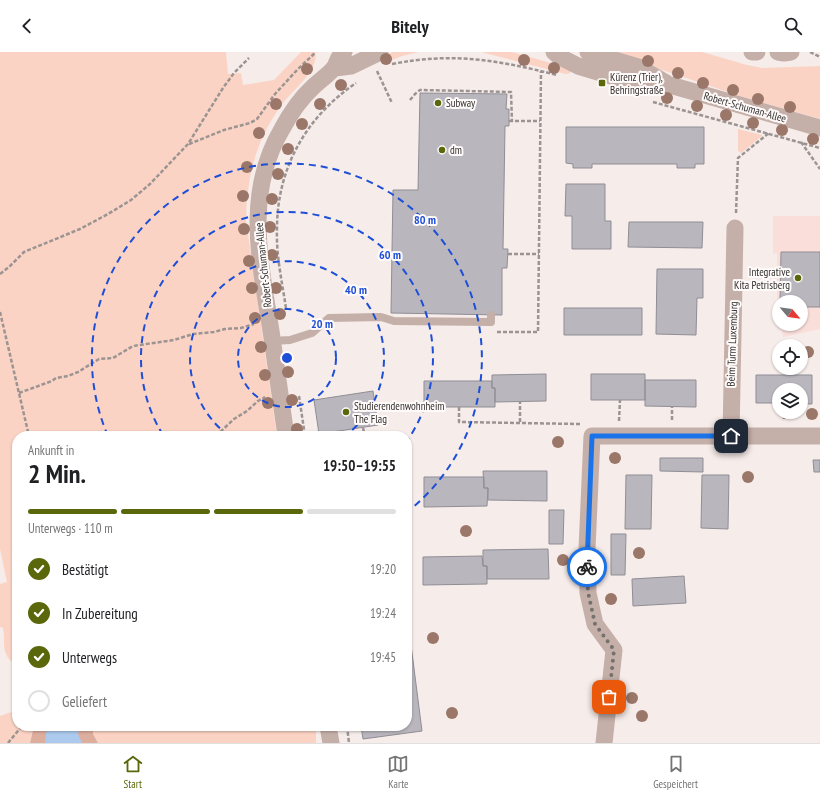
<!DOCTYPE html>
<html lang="de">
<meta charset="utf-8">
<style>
body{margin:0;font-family:"PT Sans Narrow",sans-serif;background:#f2f2f2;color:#202124;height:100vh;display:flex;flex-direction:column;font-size:15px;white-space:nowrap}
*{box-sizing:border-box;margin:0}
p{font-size:13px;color:#757577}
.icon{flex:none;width:22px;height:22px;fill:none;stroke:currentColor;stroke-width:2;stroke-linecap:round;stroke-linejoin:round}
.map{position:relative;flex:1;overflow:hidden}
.panel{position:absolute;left:12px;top:379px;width:400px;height:300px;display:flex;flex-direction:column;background:#fff;border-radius:16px;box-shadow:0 1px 3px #0004}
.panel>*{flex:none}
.needle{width:26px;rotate:119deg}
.controls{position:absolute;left:772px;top:243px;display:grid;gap:8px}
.controls a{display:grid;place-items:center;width:36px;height:36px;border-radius:50%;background:#fff;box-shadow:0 1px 3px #0004;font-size:20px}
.pin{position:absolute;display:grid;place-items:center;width:34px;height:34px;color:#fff;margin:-17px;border-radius:8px;box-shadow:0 2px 6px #0006}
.courier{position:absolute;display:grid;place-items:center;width:40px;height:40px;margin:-20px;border:3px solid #1a73e8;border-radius:50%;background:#fff;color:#222;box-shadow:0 1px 5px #0007}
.headline em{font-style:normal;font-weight:700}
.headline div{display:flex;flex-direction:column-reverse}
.headline{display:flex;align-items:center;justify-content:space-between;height:68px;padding:0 16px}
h1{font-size:26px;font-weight:700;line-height:30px}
.bar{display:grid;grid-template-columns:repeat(4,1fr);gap:6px 4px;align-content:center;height:48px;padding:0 16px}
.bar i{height:5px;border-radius:3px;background:#e0e0e0}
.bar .on{background:#5b670b}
.bar p{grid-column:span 4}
ol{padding:0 16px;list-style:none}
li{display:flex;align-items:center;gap:12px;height:44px}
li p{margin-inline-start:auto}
li .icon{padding:4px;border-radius:50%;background:#5b670b;color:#fff;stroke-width:4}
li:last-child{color:#757577}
li i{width:22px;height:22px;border:2px solid #e0e0e0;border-radius:50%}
header{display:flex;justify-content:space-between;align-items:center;height:52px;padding:0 16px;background:#fff;font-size:18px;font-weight:700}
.menu{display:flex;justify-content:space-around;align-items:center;height:56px;border-top:1px solid #e0e0e0;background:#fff;font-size:11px;color:#757577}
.menu a{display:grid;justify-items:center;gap:2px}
.menu .on{color:#5b670b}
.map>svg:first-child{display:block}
.education{fill:#f9deda}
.green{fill:#fbd3c4}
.forest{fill:#ddae9e}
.water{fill:#accaed}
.building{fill:#b9b6be;stroke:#908d95}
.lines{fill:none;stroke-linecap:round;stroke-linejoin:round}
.path{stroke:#9b9492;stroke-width:2.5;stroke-dasharray:4 2;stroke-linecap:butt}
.lane{stroke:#c5afa9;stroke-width:8}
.street{stroke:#c5afa9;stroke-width:17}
.tree{fill:#9a7769}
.done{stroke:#76706e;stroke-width:4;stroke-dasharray:0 7.2}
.route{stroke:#1a73e8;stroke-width:5}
.ring{fill:none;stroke:#1d4ed8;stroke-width:2;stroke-dasharray:7 5}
.poi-dot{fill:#5b670b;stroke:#fffbfa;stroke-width:1.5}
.labels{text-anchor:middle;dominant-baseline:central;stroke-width:4;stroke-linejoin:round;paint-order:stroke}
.poi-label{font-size:11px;fill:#312e2c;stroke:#fffbfa;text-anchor:start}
.street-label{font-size:11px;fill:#312e2c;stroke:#fffbfa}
.centre{fill:#1d4ed8;stroke:#fffbfa;stroke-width:2}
.ring-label{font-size:12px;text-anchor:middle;font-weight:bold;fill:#1d4ed8;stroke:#fffbfa;stroke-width:4;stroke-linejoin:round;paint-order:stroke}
</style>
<header><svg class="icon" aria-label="back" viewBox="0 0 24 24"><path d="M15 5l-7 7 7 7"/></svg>Bitely<svg class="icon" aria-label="search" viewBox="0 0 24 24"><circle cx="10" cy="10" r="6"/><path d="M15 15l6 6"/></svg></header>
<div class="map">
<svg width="820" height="691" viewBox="0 0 820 691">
<rect width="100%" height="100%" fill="#f6ece9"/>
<path class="education" d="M773,164h47v113l-37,8 -2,-13h20v-22h-22v8h-2v-57l-4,1z"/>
<path class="green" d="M0,0h226l2,22 13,-1 2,12 31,-5 27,-28h14c5,19 -25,40 -35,55 -25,36 -33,70 -34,113l31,216h-260v226l-4,1c-13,-12 -7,-20 -10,-35l-3,-1v-43l7,-2 -7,-33z
M393,0h26l-17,4 -15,6h-5l-4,-4z
M481,0h31l60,17 -2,4 -4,1z
M608,0h94l45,13 15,3 58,-2v53l-80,-23z
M738,77l24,6v1l-21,17 -3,-2z
M17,658v16h17l-4,17h-30v-27z
M93,674h223v17h-218l-5,-9z"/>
<path class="forest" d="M34,674h59v8l5,9h-68z"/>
<path class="water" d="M49,674h31l-2,8 4,9h-37l1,-10z"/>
<path class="building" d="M420,41l87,1 -1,15h3v17h-4l-2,123h5l-1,19h-5v47l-111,-2 2,-123h25z
M566,75h138v37h-9v4h-18v-4h-85v4h-19v-4l-7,-1z
M566,132h39v37h6v28h-39v-33h-7z
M629,170h74l-1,26 -74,-1z
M781,200h39v55h-19v-5h-21z
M657,217h46v29h-6l-1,37 -40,-1z
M564,256h78v27h-78z
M546,322v27l-51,1v-14h-3v-13z
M591,322h54v26h-54z
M756,323h56v29h-11v-14h-22v13h-23z
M645,328h51v27l-51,-1z
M424,329h68v7h3v19h-71z
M373,339l5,34 -59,9 -5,-34z
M660,406h43v14l-43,-1z
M813,408h7v12h-6z
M483,419h64v30l-59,-1v-12h-4z
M626,423h26l-1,54h-26z
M702,423h27l-1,54 -27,-1z
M424,425h60v11h4l-1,18 -63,1z
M549,458h15l-1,34h-14z
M611,482h15l-1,41h-14z
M548,497l1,30h-62v-13h-4v-16z
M482,504l1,10h4v18l-64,1v-28z
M684,524l2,27 -53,3 -1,-27z
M407,593h4l11,86 -59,8 -2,-13h46z"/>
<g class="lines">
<path class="path" d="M810,0l10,5
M392,12c62,-12 105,-4 165,11
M377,19l15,32
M410,48l5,-6 5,-4 91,2 1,30
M653,50l167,46
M509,69h31
M801,90l19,27
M189,92l35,-14 26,-7 7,-4 18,-25 22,-24 19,-18
M736,161l2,-55 31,-25
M508,202h31
M0,222l9,-7 15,-15 56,-23 28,-15 23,-14 19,-16 38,-40 35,-56 11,-15 15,-15
M286,256c-4,-26 -10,-53 -9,-79 0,-61 29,-112 79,-146
M0,260l29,124
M497,280h41l3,-261
M19,341l33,-12 4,-3 12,-2 10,-4 21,-13 14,-1 20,-12 41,-6 19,-6 21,-2 11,-3 16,-1 13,-4
M299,344l6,40
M459,355v15l121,2
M784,367v-7
M672,368v-13
M619,369l1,-21
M520,370v-21
M363,376l2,8
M216,384l18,-17 13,-8 11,-10 7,-4
M347,674l2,17
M8,691l14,-17"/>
<path class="lane" d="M272,289l18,-1 22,-7 17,-15 52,-1 13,4 97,1v-7"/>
<path class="street" d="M554,0l6,5 18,9 57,17 35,2 150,43
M588,0l50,15 28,16
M752,0h5
M778,0l6,1 7,-1
M335,16l16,-2 29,-14
M286,384c-5,-35 -10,-70 -15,-105 -11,-69 -27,-138 11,-202 8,-15 18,-30 31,-42 6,-6 14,-11 20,-18 5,-5 3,-11 11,-17
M731,384l4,-208
M328,674l3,17
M604,691l10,-93 -19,-26 -7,-31 -1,-44 5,-113h228"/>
</g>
<g class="tree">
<circle cx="386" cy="7" r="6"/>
<circle cx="524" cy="8" r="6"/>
<circle cx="648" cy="9" r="6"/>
<circle cx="554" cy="16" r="6"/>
<circle cx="307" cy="17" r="6"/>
<circle cx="678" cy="21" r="6"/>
<circle cx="703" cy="31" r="6"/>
<circle cx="341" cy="33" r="6"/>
<circle cx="733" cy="38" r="6"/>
<circle cx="667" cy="46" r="6"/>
<circle cx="758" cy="47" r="6"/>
<circle cx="276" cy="52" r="6"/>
<circle cx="320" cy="52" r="6"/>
<circle cx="697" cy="54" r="6"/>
<circle cx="790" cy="55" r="6"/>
<circle cx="726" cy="63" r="6"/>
<circle cx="753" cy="71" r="6"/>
<circle cx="302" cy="72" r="6"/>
<circle cx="782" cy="78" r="6"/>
<circle cx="259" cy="81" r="6"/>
<circle cx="813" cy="87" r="6"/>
<circle cx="288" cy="97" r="6"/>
<circle cx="247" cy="115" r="6"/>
<circle cx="278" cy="122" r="6"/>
<circle cx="243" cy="144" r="6"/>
<circle cx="272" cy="147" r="6"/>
<circle cx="270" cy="175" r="6"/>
<circle cx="244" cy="177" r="6"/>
<circle cx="272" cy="203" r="6"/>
<circle cx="249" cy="209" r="6"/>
<circle cx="252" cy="236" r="6"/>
<circle cx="276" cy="236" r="6"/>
<circle cx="280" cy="262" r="6"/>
<circle cx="255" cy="266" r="6"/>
<circle cx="261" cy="295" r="6"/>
<circle cx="808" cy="300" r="6"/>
<circle cx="288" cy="320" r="6"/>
<circle cx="265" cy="323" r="6"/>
<circle cx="292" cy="348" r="6"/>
<circle cx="268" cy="351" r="6"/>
<circle cx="812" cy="362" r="6"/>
<circle cx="297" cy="377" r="6"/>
<circle cx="558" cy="390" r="6"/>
<circle cx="615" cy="406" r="6"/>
<circle cx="748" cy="425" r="6"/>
<circle cx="466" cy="479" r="6"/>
<circle cx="639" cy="501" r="6"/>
<circle cx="563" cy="508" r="6"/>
<circle cx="611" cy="547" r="6"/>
<circle cx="433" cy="586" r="6"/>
<circle cx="632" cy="646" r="6"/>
<circle cx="452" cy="661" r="6"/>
<circle cx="642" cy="664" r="6"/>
</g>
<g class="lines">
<path class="done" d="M587,515l1,25 7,32 19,26 -5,47"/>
<path class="route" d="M587,515l5,-131h139"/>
</g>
<g class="ring">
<circle cx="287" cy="306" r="49"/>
<path d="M229 384A97 97 0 1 1 345 384"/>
<path d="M163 383A146 146 0 1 1 407 389"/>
<path d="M108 384A195 195 0 1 1 407 460"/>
</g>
<g class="poi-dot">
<rect x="598" y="27" width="8" height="8" rx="2"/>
<circle cx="438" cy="51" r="4"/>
<circle cx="442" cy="98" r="4"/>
<circle cx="798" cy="226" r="4"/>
<circle cx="346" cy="360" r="4"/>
</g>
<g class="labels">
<g class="poi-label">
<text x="610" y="25">Kürenz (Trier),<tspan x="610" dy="13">Behringstraße</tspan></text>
<text x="446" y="51">Subway</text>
<text x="450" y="98">dm</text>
<text x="790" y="220" text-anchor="end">Integrative<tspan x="790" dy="13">Kita Petrisberg</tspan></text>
<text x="354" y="354">Studierendenwohnheim<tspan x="354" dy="13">The Flag</tspan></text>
</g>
<g class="street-label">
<text transform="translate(745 55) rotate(16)">Robert-Schuman-Allee</text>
<text transform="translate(263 213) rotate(-96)">Robert-Schuman-Allee</text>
<text transform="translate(732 292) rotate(-88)">Beim Turm Luxemburg</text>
</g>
</g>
<circle cx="287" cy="306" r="6" class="centre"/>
<g class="ring-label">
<text x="425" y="172">80 m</text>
<text x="390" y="207">60 m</text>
<text x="356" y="242">40 m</text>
<text x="322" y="276">20 m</text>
</g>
</svg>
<div class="controls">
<a><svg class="needle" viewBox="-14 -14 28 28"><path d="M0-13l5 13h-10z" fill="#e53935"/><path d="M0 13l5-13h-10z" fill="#757577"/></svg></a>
<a><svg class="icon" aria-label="locate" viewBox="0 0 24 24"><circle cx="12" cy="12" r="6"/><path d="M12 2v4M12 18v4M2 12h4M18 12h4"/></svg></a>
<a><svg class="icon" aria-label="layers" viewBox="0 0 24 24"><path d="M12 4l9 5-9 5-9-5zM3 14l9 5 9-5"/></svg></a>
</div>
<div class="pin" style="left:609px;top:645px;background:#ea580c"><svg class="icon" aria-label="bag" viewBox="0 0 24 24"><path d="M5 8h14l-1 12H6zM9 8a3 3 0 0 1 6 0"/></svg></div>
<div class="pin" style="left:731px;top:384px;background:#1f2937"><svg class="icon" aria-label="home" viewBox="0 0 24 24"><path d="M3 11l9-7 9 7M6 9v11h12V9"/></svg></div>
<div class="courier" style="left:587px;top:515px"><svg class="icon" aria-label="bike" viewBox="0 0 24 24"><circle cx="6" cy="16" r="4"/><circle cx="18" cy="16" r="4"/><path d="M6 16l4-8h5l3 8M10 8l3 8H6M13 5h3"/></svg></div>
<section class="panel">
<div class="headline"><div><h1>2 Min.</h1><p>Ankunft in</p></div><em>19:50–19:55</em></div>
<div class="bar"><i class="on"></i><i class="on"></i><i class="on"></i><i></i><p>Unterwegs · 110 m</p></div>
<ol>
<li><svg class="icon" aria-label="check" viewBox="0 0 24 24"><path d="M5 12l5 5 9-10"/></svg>Bestätigt<p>19:20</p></li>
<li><svg class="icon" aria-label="check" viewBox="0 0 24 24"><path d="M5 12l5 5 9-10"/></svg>In Zubereitung<p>19:24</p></li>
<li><svg class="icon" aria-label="check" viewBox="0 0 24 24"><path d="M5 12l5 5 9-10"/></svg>Unterwegs<p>19:45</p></li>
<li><i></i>Geliefert</li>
</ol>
</section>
</div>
<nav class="menu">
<a class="on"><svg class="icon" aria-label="home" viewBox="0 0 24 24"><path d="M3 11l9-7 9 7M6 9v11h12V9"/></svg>Start</a>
<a><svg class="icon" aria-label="map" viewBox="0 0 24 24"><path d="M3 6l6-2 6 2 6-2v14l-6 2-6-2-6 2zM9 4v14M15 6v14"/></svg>Karte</a>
<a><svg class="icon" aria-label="saved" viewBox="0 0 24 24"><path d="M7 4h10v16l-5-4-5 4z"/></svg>Gespeichert</a>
</nav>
